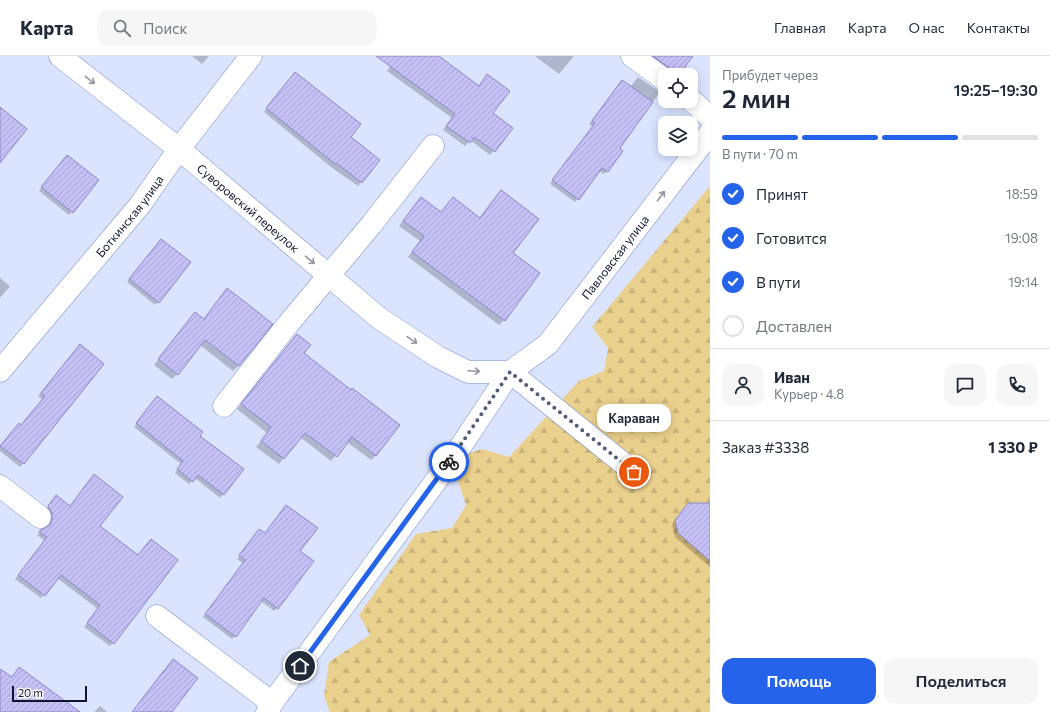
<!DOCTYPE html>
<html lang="ru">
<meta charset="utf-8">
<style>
body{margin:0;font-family:Commissioner,sans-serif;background:#f6f6f7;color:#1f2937;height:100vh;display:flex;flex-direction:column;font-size:15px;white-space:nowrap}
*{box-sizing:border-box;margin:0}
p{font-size:13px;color:#747a83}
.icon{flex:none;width:22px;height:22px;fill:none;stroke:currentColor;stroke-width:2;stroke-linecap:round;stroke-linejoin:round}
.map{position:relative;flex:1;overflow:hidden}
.panel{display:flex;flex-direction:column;background:#fff;width:340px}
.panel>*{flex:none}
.fabs{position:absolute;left:658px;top:12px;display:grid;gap:8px}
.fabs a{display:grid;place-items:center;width:40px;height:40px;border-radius:8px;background:#fff;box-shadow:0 2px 10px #0003;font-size:20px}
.scale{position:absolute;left:12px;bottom:10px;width:75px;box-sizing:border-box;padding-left:4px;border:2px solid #0e152c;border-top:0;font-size:11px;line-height:14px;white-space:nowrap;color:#0e152c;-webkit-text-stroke:3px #fff;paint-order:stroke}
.pin{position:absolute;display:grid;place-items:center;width:34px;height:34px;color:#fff;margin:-17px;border:2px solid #fff;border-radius:50%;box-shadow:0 1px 4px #0007}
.courier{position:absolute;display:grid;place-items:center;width:40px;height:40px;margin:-20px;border:3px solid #2563eb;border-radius:50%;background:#fff;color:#222;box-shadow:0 1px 5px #0007}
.bubble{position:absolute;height:28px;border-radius:12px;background:#fff;box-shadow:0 2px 10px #0003;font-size:13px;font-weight:600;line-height:28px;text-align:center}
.headline em{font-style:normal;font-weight:600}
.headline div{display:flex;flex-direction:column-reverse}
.headline{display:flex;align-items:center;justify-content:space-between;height:68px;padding:0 12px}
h1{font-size:26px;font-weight:600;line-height:30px}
.bar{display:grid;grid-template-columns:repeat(4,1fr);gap:6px 4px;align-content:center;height:48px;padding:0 12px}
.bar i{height:5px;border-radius:3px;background:#e0e1e3}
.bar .on{background:#2563eb}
.bar p{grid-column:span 4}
.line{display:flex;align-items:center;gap:10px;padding:0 12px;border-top:1px solid #e0e1e3}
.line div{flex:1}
.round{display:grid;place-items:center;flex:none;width:42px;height:42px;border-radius:12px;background:#f6f6f7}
ol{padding:0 12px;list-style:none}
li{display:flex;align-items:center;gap:12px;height:44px}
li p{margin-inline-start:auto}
li .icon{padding:4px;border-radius:50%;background:#2563eb;color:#fff;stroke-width:4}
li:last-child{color:#747a83}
li i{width:22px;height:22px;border:2px solid #e0e1e3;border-radius:50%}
.primary-button{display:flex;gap:8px;margin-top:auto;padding:8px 12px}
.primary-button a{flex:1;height:46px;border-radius:12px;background:#2563eb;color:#fff;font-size:16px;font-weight:600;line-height:46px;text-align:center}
.primary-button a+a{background:#f6f6f7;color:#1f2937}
header{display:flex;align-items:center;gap:24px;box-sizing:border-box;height:56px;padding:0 20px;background:#fff;border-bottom:1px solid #e0e1e3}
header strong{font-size:19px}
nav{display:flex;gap:22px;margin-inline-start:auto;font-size:14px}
.search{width:280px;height:36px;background:#f6f6f7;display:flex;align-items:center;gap:10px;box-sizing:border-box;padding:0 14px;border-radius:12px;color:#747a83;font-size:15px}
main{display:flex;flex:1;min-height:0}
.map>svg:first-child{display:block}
.forest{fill:url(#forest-firs)}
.shadow{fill:#0003}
.building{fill:url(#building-hatch);stroke:#8d86c6}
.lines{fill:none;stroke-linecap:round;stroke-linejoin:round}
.minor-casing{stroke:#778dc9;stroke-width:23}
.major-casing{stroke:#778dc9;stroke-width:23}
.minor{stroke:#fff;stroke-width:22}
.major{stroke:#fff;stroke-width:22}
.oneway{stroke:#9396a0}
.done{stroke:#555d76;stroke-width:4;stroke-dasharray:0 7.2}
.route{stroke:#2563eb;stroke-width:5}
.labels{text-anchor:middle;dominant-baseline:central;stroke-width:3;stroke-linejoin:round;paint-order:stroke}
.street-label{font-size:12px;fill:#0e152c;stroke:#fff}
</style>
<header>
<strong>Карта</strong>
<div class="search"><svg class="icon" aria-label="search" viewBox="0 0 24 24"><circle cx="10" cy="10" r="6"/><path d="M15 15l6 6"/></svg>Поиск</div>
<nav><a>Главная</a><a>Карта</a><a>О нас</a><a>Контакты</a></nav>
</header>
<main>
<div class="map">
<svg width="710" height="656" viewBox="0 0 710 656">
<defs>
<pattern id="forest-firs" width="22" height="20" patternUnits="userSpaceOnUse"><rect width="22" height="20" fill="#ead08d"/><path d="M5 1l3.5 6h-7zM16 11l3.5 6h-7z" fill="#c8b27a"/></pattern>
<pattern id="building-hatch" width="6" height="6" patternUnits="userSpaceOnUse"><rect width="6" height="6" fill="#c5c0f6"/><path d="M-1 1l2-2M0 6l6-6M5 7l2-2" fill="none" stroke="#a8a4d3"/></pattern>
</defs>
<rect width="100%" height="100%" fill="#dae4ff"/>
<path class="forest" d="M710,130v526h-380l-6,-16 5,-34 41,-27 -11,-20 57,-81 36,-6 14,-23 -9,-27 7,-23 18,-6 27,8 70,-76 25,-10 4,-23 -16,-21z"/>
<path class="shadow" d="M192,0h17l-7,8z
M398,0h39l41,30 6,-6 8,34 19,14 -21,27 -20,-15 -5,6 -22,-16 9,-12 -65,-47z
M535,0h39l-15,18z
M653,0h39l-14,19h-9l-20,-14z
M292,21l57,60 12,45 -3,4 -27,-19 -67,-55z
M638,21l22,15 -42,56 4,3 -15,20 -3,3 -5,-3 -24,31 -25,-18 43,-57 -4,-3 30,-40 11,3z
M64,103l33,21 -28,35 -30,-24z
M501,135l11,62 27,21 -35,46 -5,5 -91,-68 12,-16 -21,-15 17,-23 5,-4 20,14 38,5 17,-22z
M158,187v59l-3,3 -28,-23z
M0,222l10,8 -10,12z
M222,239l49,29 -33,42 -5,5 -33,-26 -23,29 -5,5 -18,-14 36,-46 5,-5 8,6z
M297,279l5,18 74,102 -5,5 -24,-18 -16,19 -31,-24 -21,27 -23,-17 11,-14 -30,-24 55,-69z
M77,293l25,15 -82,103 -20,-16v-4l16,-19 5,-2 22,-26 -5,-4z
M154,345l45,35 24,58 -3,4 -25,-20 -6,6 -14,-11 6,-9 -47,-37z
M91,423l8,48 39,29 39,5 -67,85 -26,-19 14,-18 -41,-31 -16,20 -26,-19 30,-38 -8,-6 5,-5 5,-2 3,-5 -1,-7 -4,-6 8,-10 16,7z
M685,452l25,1v58l-35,-30 -3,-13z
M259,474l18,78 -3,3 -13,-10 -29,38 -29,-22 40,-54 -6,-4z
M173,604l-2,52h-39l35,-46z
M100,650l7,6h-13z"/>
<path class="building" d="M376,0h63l40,30 8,-12 23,17 -17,22 20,15 -18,24 -21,-15 -4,6 -24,-17 9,-12z
M653,0h40l-14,19h-3l-4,-5z
M295,16l66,52 -10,13 29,23 -18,23 -26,-20 -1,1 -69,-56z
M622,24l31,22 -33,46 3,3 -15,21 -6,-4 -23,32 -27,-20 43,-57 -3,-2z
M0,51l27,22 -27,34z
M67,99l32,25 -26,33 -32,-26z
M501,134l38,29 -26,34 27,20 -35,48 -93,-69 12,-16 -21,-15 18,-24 20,15 12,-15 27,21z
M161,183l30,23 -32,41 -30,-24z
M227,232l46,36 -34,42 -34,-26 -27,35 -20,-16 37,-47 9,7z
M297,278l14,11 -7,8 47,37 1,-2 48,37 -24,31 -24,-19 -15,20 -32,-24 -21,26 -23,-18 10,-14 -30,-23z
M80,288l24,20 -80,100 -24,-18 19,-23 2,2 24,-29 -4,-3z
M157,340l46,36 -3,4 44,33 -20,26 -26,-20 -5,7 -16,-13 6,-8 -47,-38z
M94,418l29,23 -23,29 38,29 13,-16 27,21 -64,84 -27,-21 13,-18 -39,-30 -16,21 -27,-21 29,-38 -8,-5 3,-3 3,-1 5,-3 2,-6v-6l-4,-7 8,-11 14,11z
M688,447h22v58l-32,-28 -3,-13z
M286,449l32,23 -18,23 14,10 -36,48 -14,-11 -28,39 -31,-23 40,-54 -6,-5 20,-26 6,4z
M173,603l25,19 -26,34h-40z
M19,611l61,45h-80v-43l12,8z"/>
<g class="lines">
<defs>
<g id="minor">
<path d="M632,0l33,24"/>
<path d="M691,44l19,17"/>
<path id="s1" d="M0,315l140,-166 39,-56 72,-93"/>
<path d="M224,350l65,-83 82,-98 62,-79"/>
<path d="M0,430l40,31"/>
<path d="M157,560l115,87"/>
<path d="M267,656l5,-9 183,-248 55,-83 124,100"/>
</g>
<g id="major">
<path id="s2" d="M60,0l119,93 200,169 59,39 30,15h42l38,-28 162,-211"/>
</g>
</defs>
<use href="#minor" class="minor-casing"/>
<use href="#major" class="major-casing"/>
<use href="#minor" class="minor"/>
<use href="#major" class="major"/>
</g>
<defs><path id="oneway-shaft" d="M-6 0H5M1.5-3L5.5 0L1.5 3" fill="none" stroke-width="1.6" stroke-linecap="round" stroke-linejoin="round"/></defs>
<g class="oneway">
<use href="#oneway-shaft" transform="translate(90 24) rotate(38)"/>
<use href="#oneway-shaft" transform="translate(661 140) rotate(-53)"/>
<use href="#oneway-shaft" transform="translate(310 204) rotate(40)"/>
<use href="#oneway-shaft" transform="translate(412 284) rotate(34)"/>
<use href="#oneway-shaft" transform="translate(474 315) rotate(3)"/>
</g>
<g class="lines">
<path class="done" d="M449,406l61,-90 124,100"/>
<path class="route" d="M300,610l149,-204"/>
</g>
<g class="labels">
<g class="street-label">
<text stroke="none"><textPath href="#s2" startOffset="242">Суворовский переулок</textPath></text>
<text stroke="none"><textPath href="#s1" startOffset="202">Боткинская улица</textPath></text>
<text stroke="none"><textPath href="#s2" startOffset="716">Павловская улица</textPath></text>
</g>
</g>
</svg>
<div class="fabs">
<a><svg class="icon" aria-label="locate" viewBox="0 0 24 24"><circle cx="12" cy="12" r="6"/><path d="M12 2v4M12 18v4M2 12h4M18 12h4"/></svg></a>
<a><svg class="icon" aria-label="layers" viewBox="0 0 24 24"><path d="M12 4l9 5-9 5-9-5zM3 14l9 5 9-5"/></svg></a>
</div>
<div class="scale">20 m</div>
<div class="pin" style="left:634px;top:416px;background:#ea580c"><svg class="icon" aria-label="bag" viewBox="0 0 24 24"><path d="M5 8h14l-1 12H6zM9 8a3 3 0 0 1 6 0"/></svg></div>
<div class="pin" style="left:300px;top:610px;background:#1f2937"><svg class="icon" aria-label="home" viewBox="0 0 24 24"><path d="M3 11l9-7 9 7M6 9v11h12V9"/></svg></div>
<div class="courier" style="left:449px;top:406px"><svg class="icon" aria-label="bike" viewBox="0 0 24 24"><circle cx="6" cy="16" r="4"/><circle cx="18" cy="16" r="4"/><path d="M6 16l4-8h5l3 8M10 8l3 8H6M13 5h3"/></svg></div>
<div class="bubble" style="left:597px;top:348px;width:74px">Караван</div>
</div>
<section class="panel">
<div class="headline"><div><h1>2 мин</h1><p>Прибудет через</p></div><em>19:25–19:30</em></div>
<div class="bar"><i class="on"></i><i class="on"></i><i class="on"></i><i></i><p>В пути · 70 m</p></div>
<ol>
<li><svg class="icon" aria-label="check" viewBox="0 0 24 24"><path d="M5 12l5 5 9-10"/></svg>Принят<p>18:59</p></li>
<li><svg class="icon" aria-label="check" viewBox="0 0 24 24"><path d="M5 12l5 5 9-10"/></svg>Готовится<p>19:08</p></li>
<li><svg class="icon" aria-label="check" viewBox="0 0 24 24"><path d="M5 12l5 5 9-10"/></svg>В пути<p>19:14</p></li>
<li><i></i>Доставлен</li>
</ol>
<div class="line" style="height:72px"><a class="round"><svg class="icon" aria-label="person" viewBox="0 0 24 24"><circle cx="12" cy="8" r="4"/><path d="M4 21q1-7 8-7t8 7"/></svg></a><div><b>Иван</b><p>Курьер · 4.8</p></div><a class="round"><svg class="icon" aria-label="chat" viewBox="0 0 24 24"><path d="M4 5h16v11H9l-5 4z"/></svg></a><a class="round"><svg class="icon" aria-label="phone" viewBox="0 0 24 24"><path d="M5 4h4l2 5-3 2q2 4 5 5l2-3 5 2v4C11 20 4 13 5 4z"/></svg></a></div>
<div class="line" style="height:52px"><div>Заказ #3338</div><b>1 330 ₽</b></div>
<div class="primary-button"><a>Помощь</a><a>Поделиться</a></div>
</section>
</main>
